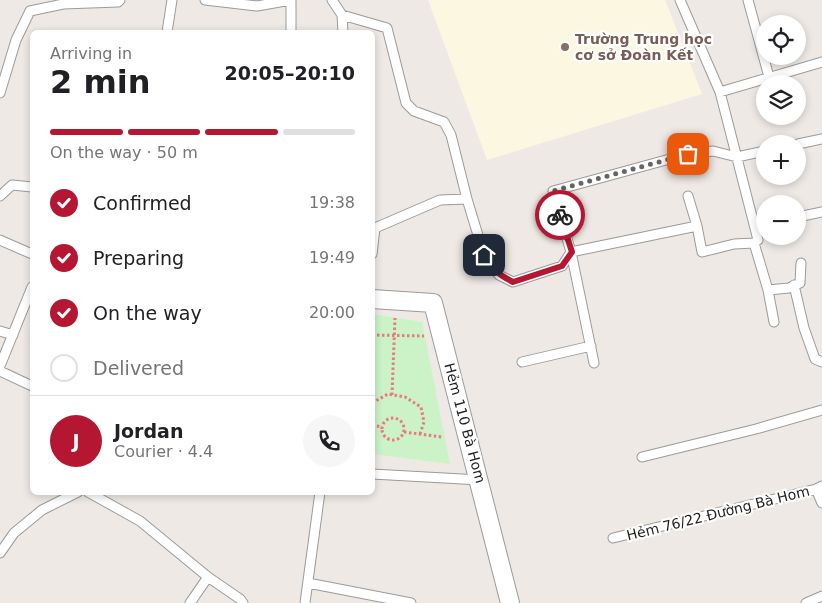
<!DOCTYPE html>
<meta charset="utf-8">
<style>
body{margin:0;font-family:"DejaVu Sans",sans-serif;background:#f6f6f6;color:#202124;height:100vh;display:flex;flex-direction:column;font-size:19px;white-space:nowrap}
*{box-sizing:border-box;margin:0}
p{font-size:16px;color:#757577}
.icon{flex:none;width:28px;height:28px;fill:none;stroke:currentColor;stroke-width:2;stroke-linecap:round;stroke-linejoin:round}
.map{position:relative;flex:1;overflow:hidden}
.side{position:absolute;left:30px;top:30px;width:345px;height:465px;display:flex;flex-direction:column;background:#fff;border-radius:8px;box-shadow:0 2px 8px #0003}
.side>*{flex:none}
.fabs{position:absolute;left:756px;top:15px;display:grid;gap:10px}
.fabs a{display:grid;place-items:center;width:50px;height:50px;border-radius:50%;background:#fff;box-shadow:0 2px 8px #0003;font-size:25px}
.pin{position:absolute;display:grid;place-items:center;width:42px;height:42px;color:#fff;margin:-21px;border-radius:10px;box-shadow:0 2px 8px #0006}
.courier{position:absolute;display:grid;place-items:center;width:50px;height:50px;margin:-25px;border:4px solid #b51732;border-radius:50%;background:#fff;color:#222;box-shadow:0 1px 6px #0007}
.headline em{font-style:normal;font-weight:600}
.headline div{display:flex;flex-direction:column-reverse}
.headline{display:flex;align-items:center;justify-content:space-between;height:85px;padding:0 20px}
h1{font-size:32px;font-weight:600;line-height:38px}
.bar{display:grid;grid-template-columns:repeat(4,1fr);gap:8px 5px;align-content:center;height:60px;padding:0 20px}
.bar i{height:6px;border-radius:4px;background:#e0e0e0}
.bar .active{background:#b51732}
.bar p{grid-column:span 4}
.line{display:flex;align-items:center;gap:12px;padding:0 20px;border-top:1px solid #e0e0e0}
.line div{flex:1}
.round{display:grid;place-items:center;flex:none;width:52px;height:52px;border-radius:26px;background:#f6f6f6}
ol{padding:0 20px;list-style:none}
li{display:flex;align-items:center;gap:15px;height:55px}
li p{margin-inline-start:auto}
li .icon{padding:5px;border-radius:50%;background:#b51732;color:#fff;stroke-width:4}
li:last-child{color:#757577}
li i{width:28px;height:28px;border:2px solid #e0e0e0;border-radius:50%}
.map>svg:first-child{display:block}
.education{fill:#fbf7e1}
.park{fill:#cbf3c7}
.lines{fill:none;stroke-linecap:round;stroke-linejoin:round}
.service-casing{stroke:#9b9b9b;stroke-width:11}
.minor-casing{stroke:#9b9b9b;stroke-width:20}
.path{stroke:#ea7a82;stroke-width:3;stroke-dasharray:2.5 2.5;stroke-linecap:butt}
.service{stroke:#fff;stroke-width:9}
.minor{stroke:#fff;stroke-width:18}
.done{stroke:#676564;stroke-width:5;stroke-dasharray:0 9}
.route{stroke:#b51732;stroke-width:6}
.education-dot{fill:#8d6e63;stroke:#fff;stroke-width:2}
.labels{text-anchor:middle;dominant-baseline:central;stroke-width:4.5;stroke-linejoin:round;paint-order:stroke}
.education-label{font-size:14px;font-weight:bold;fill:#785e54;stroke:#fff;text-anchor:start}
.street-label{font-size:14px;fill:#1e1e1e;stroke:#fff}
</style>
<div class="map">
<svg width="822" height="603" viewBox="0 0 822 603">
<rect width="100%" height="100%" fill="#eee9e5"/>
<path class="education" d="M428,0h237l37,94 -215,66z"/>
<path class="park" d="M373,314l49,8 28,142 -77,-10z"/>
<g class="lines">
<defs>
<path id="service" d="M205,0l52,6 34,-6
M332,0l10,15 1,17
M680,0l40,92 38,148 -4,3
M748,0l21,77
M342,15l45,13 19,75 8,8 30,11 7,13 16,64 17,56 5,9 10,11 14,7 49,-16 9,-14 126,-26
M167,32l5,-32
M291,32v-32
M720,92l102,-30
M0,93l16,-53 14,-29 33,-7 55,-2 2,-2
M798,144l24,-5
M0,196l12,-11 20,2
M688,196l9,30 5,26 32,-8 20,-1 14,47 6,32
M798,217l24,-5
M755,227l10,-2
M375,228l65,-28 27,-1
M0,240l32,14
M372,254l3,-26
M794,285l10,43 11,31 7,3
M768,290l21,-2 11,-5 1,-20
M0,331l13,4
M522,362l69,-16
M594,363l-23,-111 -18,-61 135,-37 25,-3 24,6 28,-6
M0,366l32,-79
M0,371l32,15
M642,457l114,-28 66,-19
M372,474l108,6
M816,489l6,14
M88,492l52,29 68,56 -18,26
M613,538l203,-49 6,-3
M0,553l14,-20 28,-23 36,-18
M208,577l32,22 3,4
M308,583l103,20
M305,603l15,-111
M806,603l16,-7"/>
<path id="minor" d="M372,299l61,4 77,300"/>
</defs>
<use href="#service" class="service-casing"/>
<use href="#minor" class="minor-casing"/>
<path class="path" d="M372,335l52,1
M392,395l3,-77
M372,403l16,-9 17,3 16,10 3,15 -4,12
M382 429a11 11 0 1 1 22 0a11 11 0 1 1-22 0Z
M372,425l10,2
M404,432l38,5"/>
<use href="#service" class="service"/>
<use href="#minor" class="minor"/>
</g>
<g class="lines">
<path class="done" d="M560,215l-7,-24 135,-37"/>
<path class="route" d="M484,255c7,13 15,20 29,27l49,-16 10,-14 -12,-37"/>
</g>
<circle class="education-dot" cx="565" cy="47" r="5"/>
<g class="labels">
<g class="education-label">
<text x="575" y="39">Trường Trung học<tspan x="575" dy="16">cơ sở Đoàn Kết</tspan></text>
</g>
<g class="street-label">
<text transform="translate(465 423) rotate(75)">Hẻm 110 Bà Hom</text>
<text transform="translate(718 513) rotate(-14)">Hẻm 76/22 Đường Bà Hom</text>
</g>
</g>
</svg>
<div class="fabs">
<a><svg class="icon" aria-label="locate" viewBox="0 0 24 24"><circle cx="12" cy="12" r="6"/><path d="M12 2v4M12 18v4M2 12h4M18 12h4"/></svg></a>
<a><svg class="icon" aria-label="layers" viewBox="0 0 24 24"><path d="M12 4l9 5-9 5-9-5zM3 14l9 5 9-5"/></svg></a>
<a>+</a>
<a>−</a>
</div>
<div class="pin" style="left:688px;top:154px;background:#ea580c"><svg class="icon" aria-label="bag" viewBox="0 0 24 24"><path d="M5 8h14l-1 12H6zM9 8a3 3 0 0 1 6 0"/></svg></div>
<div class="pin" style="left:484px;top:255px;background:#1f2937"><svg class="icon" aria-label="home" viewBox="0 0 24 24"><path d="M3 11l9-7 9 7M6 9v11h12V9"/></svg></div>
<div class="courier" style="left:560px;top:215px"><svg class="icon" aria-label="bike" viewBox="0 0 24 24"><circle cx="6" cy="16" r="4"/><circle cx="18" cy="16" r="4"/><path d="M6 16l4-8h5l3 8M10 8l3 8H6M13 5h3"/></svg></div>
<section class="side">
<div class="headline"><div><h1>2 min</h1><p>Arriving in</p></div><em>20:05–20:10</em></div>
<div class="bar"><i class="active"></i><i class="active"></i><i class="active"></i><i></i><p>On the way · 50 m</p></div>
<ol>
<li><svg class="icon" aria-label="check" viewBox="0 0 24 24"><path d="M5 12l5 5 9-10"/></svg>Confirmed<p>19:38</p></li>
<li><svg class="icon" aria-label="check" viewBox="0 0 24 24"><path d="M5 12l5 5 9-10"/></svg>Preparing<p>19:49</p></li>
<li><svg class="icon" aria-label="check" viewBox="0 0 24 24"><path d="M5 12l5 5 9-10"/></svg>On the way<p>20:00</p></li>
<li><i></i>Delivered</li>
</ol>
<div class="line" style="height:90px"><b class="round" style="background:#b51732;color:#fff">J</b><div><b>Jordan</b><p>Courier · 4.4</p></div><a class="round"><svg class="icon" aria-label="phone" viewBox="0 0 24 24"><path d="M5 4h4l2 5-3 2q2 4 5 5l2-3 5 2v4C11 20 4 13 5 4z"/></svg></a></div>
</section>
</div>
